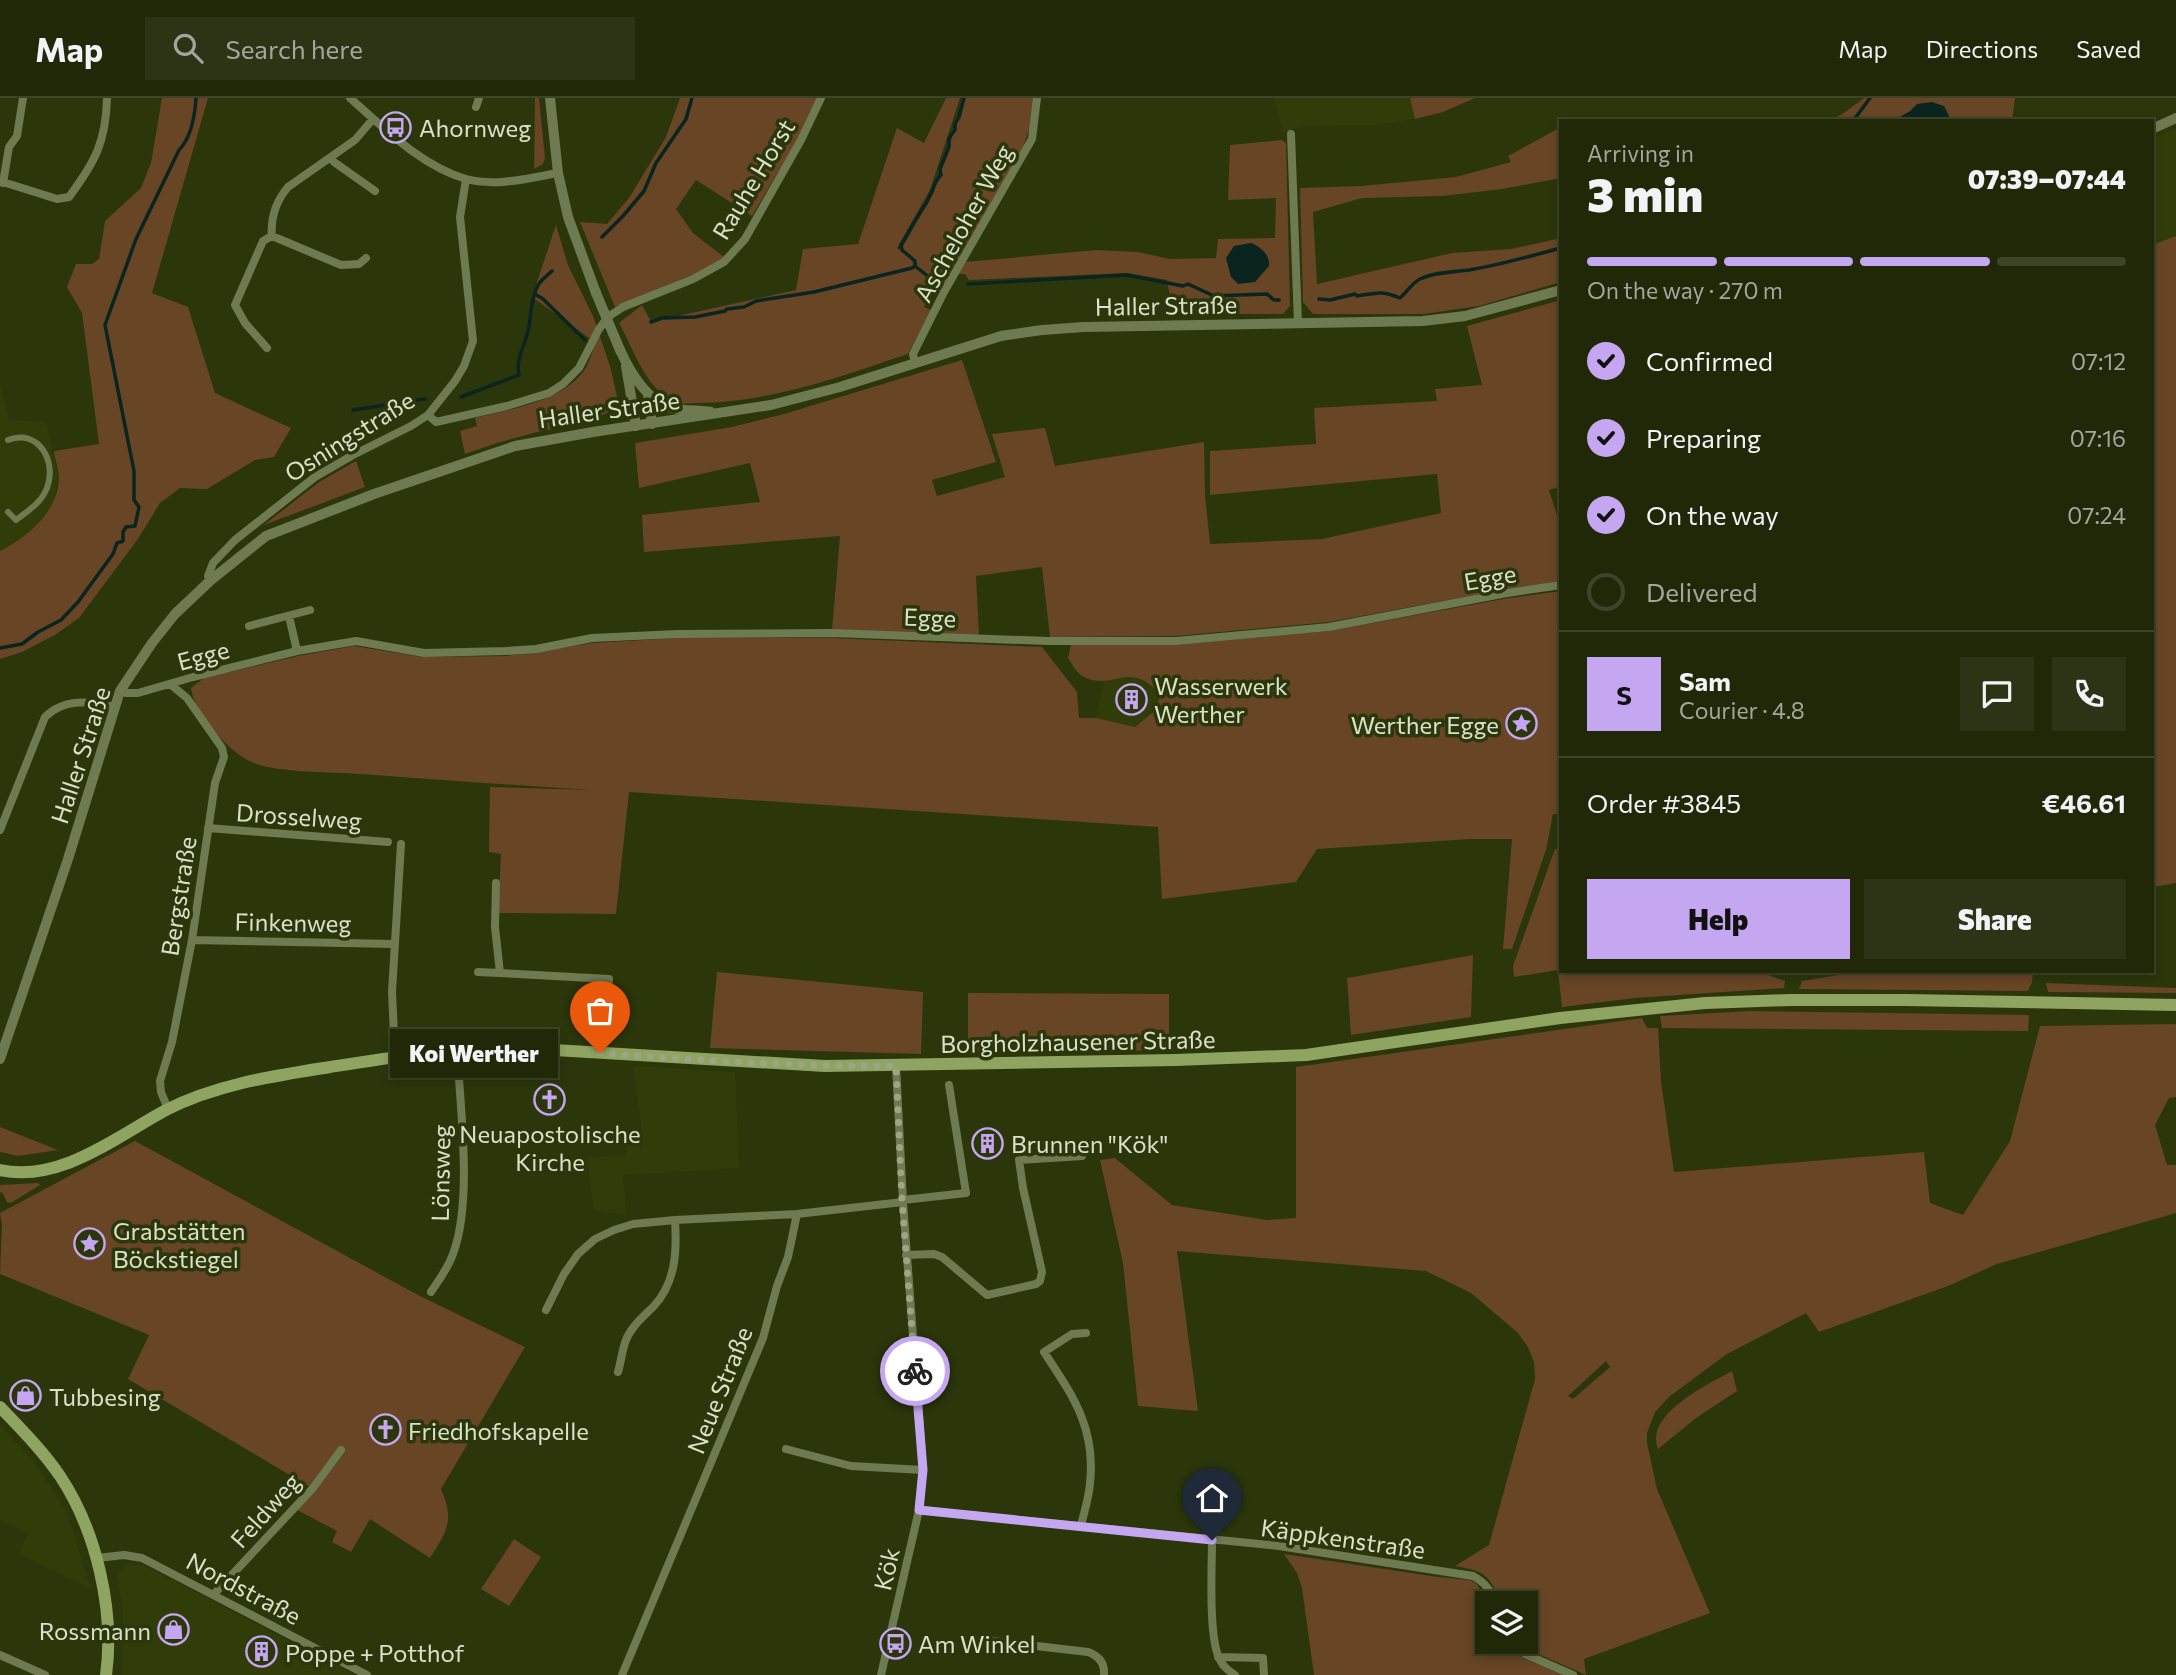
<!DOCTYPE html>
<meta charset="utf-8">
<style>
body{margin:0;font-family:Commissioner,sans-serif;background:#2d3416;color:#f1f3f6;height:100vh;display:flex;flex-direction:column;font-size:26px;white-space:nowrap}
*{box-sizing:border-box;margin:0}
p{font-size:23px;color:#a2a69c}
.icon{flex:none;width:38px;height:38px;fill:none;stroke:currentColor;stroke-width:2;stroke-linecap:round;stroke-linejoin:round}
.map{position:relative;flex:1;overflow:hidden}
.details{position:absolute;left:1559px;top:21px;width:595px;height:854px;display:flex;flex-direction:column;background:#202808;border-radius:0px;box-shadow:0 4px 10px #0003,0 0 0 2px #3d4429}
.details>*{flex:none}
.tools{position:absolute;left:1475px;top:1493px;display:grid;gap:14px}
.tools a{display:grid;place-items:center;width:63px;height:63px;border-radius:0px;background:#202808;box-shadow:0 4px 10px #0003,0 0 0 2px #3d4429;font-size:35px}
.pin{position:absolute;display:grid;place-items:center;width:60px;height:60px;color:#fff;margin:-72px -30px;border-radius:50% 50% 50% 0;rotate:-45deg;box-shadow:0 0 7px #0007}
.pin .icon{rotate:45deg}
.courier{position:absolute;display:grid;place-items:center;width:70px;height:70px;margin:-35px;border:5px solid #c5a7f1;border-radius:50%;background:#fff;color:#222;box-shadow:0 2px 9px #0007}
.bubble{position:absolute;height:49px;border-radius:0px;background:#202808;box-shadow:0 4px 10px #0003,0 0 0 2px #3d4429;font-size:23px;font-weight:800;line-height:49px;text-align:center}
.headline em{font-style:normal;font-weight:800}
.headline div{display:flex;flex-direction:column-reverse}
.headline{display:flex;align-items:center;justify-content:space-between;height:119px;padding:0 28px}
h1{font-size:46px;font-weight:800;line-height:52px}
.bar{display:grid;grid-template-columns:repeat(4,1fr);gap:10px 7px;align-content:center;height:84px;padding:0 28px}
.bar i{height:9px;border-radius:5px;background:#3d4429}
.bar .current{background:#c5a7f1}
.bar p{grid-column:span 4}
.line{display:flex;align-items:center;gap:18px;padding:0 28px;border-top:2px solid #3d4429}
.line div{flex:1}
.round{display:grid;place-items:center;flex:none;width:74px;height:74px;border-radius:0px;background:#2d3416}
ol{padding:0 28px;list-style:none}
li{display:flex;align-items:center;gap:21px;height:77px}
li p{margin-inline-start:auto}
li .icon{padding:7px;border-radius:50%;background:#c5a7f1;color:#111;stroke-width:4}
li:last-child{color:#a2a69c}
li i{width:38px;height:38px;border:4px solid #3d4429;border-radius:50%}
.primary-button{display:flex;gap:14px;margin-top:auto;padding:14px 28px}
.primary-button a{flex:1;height:80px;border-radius:0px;background:#c5a7f1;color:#111;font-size:28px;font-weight:800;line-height:80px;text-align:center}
.primary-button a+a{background:#2d3416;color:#f1f3f6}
header{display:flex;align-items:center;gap:42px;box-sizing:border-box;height:98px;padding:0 35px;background:#202808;border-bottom:2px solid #3d4429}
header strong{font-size:33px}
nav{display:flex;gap:38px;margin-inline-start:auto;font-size:24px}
.search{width:490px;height:63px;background:#2d3416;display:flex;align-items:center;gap:18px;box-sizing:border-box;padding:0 24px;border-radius:0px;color:#a2a69c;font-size:26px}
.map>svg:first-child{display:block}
.built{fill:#313d09}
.green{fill:#674525;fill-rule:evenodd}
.water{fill:#0a2420}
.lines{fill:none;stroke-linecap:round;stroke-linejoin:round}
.stream{stroke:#0a2420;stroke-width:3.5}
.pedestrian{stroke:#6e7b51;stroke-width:6}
.minor{stroke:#6e7b51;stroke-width:8}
.tertiary{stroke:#6e7b51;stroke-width:10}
.secondary{stroke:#8fa460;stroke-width:12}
.tertiary-bridge{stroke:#6e7b51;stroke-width:10}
.done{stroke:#9ca586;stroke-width:7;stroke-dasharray:0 12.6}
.route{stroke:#c5a7f1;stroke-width:9}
.labels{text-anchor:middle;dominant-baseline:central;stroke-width:7;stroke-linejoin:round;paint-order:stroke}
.poi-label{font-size:24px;fill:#d9e1c9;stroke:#2b360b;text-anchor:start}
.street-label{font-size:24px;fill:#d9e1c9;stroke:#2b360b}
</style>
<header>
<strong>Map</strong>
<div class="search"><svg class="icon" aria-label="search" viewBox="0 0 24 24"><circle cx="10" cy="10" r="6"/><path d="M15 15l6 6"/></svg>Search here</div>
<nav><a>Map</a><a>Directions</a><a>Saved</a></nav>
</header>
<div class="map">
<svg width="2176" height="1577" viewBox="0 0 2176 1577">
<rect width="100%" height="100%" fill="#2b360b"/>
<path class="built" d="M1274,0h136l5,21 -41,6 -70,1 -21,6z
M2176,30v108l-23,9v-107z
M0,287l9,35 37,2 13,57 -6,25 -18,23 -22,18 -13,6z
M1128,579h12l10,5 9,12 -1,14 -23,19 -39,-9 8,-37z
M633,968l102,6 4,96 -116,7 3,40 -32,-5 -7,-52 39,-3 -1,-21 17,-1z
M0,1326l37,42 29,44 25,79 -73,-35 10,-21 -28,-13z
M128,1466l18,2 208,109h-232l1,-63 -6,-40z"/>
<path class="green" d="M162,0h46l-56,195 36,14 27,86 76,35 -17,29 -19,3 -48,29 -27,-1 -20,15 -22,36 -59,79 -24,17 -33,17 -22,7v-108c27,-14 57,-38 59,-72 0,-9 -4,-19 -5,-28l45,-7 -17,-131 -15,-26 9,-23h16l7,-5 6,-38 36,-33 10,-25z
M535,0h4l6,60 -2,6 -9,5z
M680,0h138l-21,42 -45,76 -56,-36 -20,29 17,24 32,25 -22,12 -88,37 -35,-85 27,2 22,-26 37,-61z
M946,0h14l-30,92 -33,58 2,2 3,-2 32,-56 31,-94h69l-4,29 -8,23 -80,140 -7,-3 -11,20 7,3 -23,44c-69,23 -136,48 -209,49 -8,0 -19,2 -26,-1 -28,-15 -40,-54 -54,-79l23,-18 8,15 28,-4 118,-26 7,-41 55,-5 39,-116 27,15z
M1410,0h65l-32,14 -28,7z
M1864,0h151l-3,23h-183l15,-8z
M1561,29v51l-59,11 -60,7 -80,2 -49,14 4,72 135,-31 59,-4 50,-11v44l-82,24 -55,8h-111l-10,-12 -3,-114 61,-2 95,-9 55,-15 -3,-6z
M1282,42l4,3 4,163 -7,8h-110l-6,-34 -40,-7 -158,7 -4,-6h-6l6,-12 131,-12 42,2 32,7 46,-1 2,-19 57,-1 1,-40 -48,2 2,-55z
M556,127l12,40 25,51 17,50 8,35 -3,8 -29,14 -49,9 -40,11 -32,11 -5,-23 17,-5 -2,-8c36,-9 89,-17 110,-49 5,-8 7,-18 11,-26l-64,-46z
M2176,138v647l-23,4 -1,-642z
M1561,202v186l-12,4 12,38v54l-54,7 -178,33 -153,14 -126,1 -8,-70 -66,9 3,59 -147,-5 8,-94 -196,16 -2,-37 118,-13 -10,-39 -111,25 -4,-45 97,-16 52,-13 178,-54 34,102 -64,18 5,16 68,-19 -13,-43 53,-6 10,38 149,-24 1,53 5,49 112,-5 119,-26 -4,-39 -227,21v-44l106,-7 -2,-36 123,-7 -2,-12 47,-4 -15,-59z
M356,363l9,26 -101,38 55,-43z
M1561,493v223h-8l-7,36 -34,99h-9l9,-110h-42l-153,10 -21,33 -134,17 -4,-72 -529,-35 -13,122 -118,-1 3,-59 -12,-2 1,-65 101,3c-77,-5 -153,-10 -230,-16 -29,-2 -82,-1 -107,-11 -24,-9 -60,-50 -63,-75l13,-10 94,-22 56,-10 68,11 85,-1 86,-13 84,-5h155l210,9 35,45 2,26h17l39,9 23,-19 1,-14c-29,-36 -46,-1 -77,-18 -6,-4 -10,-12 -14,-18l3,-13h105l153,-14 180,-33z
M1555,751h6v122h196l28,10 -1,7 -149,10 -73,9 -4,-37 -44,7 -1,-11z
M1473,857l-2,62 -120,18 -4,-57z
M1876,873h157v1l-1,10 -4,9 -229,-2 3,-8 36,-6 38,-2z
M717,874l206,20 -2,62 -211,-6z
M2046,885l130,5v5l-128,-1z
M968,895l201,1v56l-201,4z
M1751,913l278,4 -1,16 -366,-3 -2,-12z
M1642,920l5,10h11l3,53 13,91 250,-20 6,51 33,12 47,-74 30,-115 136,-2v73l-7,1 -14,27 12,40h9v48l-179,51 -49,22 -129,46 -13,-19 -79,41 -57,42 -15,16 -8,21v10l10,46 53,124 -126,46 2,16 -66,-29 -4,-4h10v-39h-26c-10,-28 -15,-32 -45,-37l34,-21 46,-166 -1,-17 -6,-15 -10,-14 -47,-40 -45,-22 -249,-20 21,160 -60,-5 -15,-143 -23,-103 15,-2 57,47 95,15 29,-2v-151zM1606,1263l4,6 -37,32 -5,-3z
M0,1029l58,23 -40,6 -18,-4z
M135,1043l283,154 107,52 -84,142c14,32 6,42 -11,69l-60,-39 -19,33 -19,-10 5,-11 -40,-21 18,-20 -187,-111 21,-44 -149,-61 2,-49 -2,-12z
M38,1085l2,2 -29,18 -4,-1 -5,-10 -2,1v-8z
M1732,1273l5,20 -41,27 -38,31c-14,-35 51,-65 74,-78z
M514,1441l27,18 -32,49 -28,-17z
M1284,1456l154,23 32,3 7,4 11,19v39h19l14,15 42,18h-249l-12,-87 -5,-15z"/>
<path class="water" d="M1932,4l12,4 6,12 -2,3h-48v-4l10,-6 7,-7z
M1251,145c10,4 19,12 18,23l-14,16 -17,2 -7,-7 -5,-19 8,-12z"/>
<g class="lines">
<path class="stream" d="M1849,23l7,-4 14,-19
M602,139l21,-21 21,-25 12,-28 30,-44 6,-21
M915,168l24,19
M968,186l159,-9 56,11 5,-2 26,12 53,-2 7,6h5
M535,196l8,5 42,41
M1319,201l11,1 25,-6 2,2c20,-3 24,-6 43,2 7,-6 12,-15 20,-19 15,-7 33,-7 49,-9 31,-5 62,-14 92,-22
M651,224l11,-4 33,-1 30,-6 2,-2 17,-2 12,-6 58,-9 98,-24 3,-2v-5l-13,-11 -1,-5c8,-13 15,-27 24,-40 7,-10 7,-21 16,-30l-1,-6 9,-22v-9l6,-8v-6l4,-7 5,-19
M461,299l58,-22c-4,-17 8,-33 10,-49 2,-14 2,-26 8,-39 3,-7 10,-11 15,-16
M353,312l72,-11
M0,550l22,-4 16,-12 23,-12 17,-18 35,-48 4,-11 6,-2v-9l3,-5 9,-1 4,-19 -5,-7v-29l-29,-146 31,-86 43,-89c12,-12 16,-36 17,-52"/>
<path class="pedestrian" d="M8,414l8,8c13,-10 25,-17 31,-32 10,-26 -8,-60 -39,-48"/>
<path class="minor" d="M350,0c34,30 71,68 116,81 30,8 63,-1 92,-6
M476,9l3,-9
M1291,36l7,189
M330,60l4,4 41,29
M0,83l57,18 12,-2c26,-35 37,-55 38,-99
M3,85l6,-36 8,-11 6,-38
M272,138l69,29 18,-1 7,-6
M267,250l-22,-25 -10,-18 28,-64 9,-5c-2,-17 4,-35 16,-49l67,-47 18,-21
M915,265l-2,-9 31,-62 88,-153 5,-41
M428,317l8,7 71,-16 42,-13 14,-9 16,-16 20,-39 9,-12 15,-10 70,-28 31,-17 21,-23 56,-99 20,-42
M211,482l-3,-4 5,-13 22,-23 80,-63 38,-22 58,-29 17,-11 27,-34 9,-15 9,-25 -13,-124 6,-38
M289,518l8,35
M249,528l61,-16
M120,593l6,2h12l55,-16 104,-26 59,-10 68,12 82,-2 30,-2 56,-11 85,-4 155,-1 216,8h128l153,-14 178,-34 54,-8
M208,730l180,14
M0,732l45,-113c19,-19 45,-16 69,-10
M496,785l-1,44 5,46 109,6 -9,74
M192,842l202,4
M478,874l22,1
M395,958l-3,-64 9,-148
M168,1011l-7,-17 -1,-11 12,-39 20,-102 23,-157 9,-26 -2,-9 -35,-50 -17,-14
M903,1102l63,-7 -17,-108
M906,1157l28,-1 8,3 45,38 49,-11 4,-3 2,-9 -19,-84 -4,-28 63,-4
M431,1194c8,-12 17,-24 22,-38 20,-54 7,-146 4,-205
M546,1212l18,-36 14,-20 17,-15 19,-9 19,-6 42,-4 122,-6
M618,1274c3,-10 4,-22 8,-32 5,-13 17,-23 27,-33 23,-24 24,-56 22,-87
M786,1351l65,17 72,4
M919,1412l360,36 194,30c13,7 17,14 22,27
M1081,1428c3,-14 8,-28 9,-43 6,-55 -17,-87 -46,-131l28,-18 14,-1
M1212,1442c0,27 -4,98 8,120 3,7 9,11 15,15
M97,1460l27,-3 18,3 225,117
M214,1496l99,-106 28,-38
M985,1542l103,12c11,4 17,11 16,23
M1512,1544l13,12 48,21
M0,1557l45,20
M1218,1559l45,1 1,17
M622,1577l141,-337 14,-52 11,-29 9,-43 106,-12
M881,1577l38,-165 4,-40 -20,-268 -7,-136"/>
<path class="tertiary" d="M550,0l8,75 10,44 28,76
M2152,31l24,-11
M620,252c10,22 27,51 52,58 12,3 27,2 39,4
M626,268l10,60
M648,296l4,30
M0,961l68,-200 52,-168 32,-48 23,-29 36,-34 55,-44 108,-42 141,-48 78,-14 178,-27 69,-18 161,-51 41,-6 42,-3 339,-6 42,-5 96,-26"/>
<path class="secondary" d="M0,1072c60,13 116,-33 166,-60 51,-26 108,-34 164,-43 58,-9 115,-18 174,-20l321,19 351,-6 130,-5 254,-37 145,-15 85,-3h116l270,5
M0,1309c21,22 43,44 60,69 36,54 55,134 46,199"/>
<path class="tertiary-bridge" d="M596,195l24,57"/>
</g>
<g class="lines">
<path class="done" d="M600,955c99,7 197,14 296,13l6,134 13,171"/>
<path class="route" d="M915,1273l8,99 -4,40 293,30"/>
</g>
<defs>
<symbol id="bus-ring" viewBox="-11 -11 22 22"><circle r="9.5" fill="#2b360b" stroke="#c5a7f1" stroke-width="1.5"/><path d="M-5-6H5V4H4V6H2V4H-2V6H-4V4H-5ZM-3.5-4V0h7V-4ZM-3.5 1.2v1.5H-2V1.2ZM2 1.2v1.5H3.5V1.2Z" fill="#c5a7f1"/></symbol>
<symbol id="building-ring" viewBox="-11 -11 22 22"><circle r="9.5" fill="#2b360b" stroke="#c5a7f1" stroke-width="1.5"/><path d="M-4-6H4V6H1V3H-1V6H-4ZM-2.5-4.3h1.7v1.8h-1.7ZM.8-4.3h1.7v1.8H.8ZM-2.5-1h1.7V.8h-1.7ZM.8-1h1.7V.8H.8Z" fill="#c5a7f1"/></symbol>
<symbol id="sight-ring" viewBox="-11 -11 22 22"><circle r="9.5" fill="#2b360b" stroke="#c5a7f1" stroke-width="1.5"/><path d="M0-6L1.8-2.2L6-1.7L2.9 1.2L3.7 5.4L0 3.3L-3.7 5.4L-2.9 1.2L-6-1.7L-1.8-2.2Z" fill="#c5a7f1"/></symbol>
<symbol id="church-ring" viewBox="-11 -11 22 22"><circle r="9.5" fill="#2b360b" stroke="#c5a7f1" stroke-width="1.5"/><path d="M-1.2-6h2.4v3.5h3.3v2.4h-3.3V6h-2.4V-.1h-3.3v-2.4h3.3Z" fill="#c5a7f1"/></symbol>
<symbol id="shop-ring" viewBox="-11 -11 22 22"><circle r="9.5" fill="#2b360b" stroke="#c5a7f1" stroke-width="1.5"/><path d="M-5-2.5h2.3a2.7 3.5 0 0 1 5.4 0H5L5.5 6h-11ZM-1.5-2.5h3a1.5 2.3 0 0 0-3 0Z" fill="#c5a7f1"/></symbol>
</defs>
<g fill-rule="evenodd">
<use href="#bus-ring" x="378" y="12" width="35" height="35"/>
<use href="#building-ring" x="1114" y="584" width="35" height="35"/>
<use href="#sight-ring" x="1504" y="608" width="35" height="35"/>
<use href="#church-ring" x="532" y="984" width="35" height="35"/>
<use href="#building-ring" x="970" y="1028" width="35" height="35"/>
<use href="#sight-ring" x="72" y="1128" width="35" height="35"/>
<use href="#shop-ring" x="8" y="1280" width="35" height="35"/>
<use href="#church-ring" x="368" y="1314" width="35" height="35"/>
<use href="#shop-ring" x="156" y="1514" width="35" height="35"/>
<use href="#bus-ring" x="878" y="1528" width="35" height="35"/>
<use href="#building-ring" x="244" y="1536" width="35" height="35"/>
</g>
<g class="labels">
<g class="poi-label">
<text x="419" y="29">Ahornweg</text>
<text x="1154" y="587">Wasserwerk<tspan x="1154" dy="28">Werther</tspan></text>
<text x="1499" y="626" text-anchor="end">Werther Egge</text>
<text x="550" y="1035" text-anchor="middle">Neuapostolische<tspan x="550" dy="28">Kirche</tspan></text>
<text x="1011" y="1045">Brunnen "Kök"</text>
<text x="113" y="1132">Grabstätten<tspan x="113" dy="28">Böckstiegel</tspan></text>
<text x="49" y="1298">Tubbesing</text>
<text x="408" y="1332">Friedhofskapelle</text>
<text x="151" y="1532" text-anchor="end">Rossmann</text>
<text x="918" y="1545">Am Winkel</text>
<text x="285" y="1554">Poppe + Potthof</text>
</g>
<g class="street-label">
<text transform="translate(753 81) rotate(-59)">Rauhe Horst</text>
<text transform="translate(963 125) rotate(-61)">Ascheloher Weg</text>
<text transform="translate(1166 207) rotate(-1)">Haller Straße</text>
<text transform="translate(609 311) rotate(-8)">Haller Straße</text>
<text transform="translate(349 338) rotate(-32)">Osningstraße</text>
<text transform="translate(1490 479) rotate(-10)">Egge</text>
<text transform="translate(930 519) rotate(2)">Egge</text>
<text transform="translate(203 557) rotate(-15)">Egge</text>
<text transform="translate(80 657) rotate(-72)">Haller Straße</text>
<text transform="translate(299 718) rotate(4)">Drosselweg</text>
<text transform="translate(178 798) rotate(-81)">Bergstraße</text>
<text transform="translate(293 824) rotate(1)">Finkenweg</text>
<text transform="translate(1078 943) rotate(-1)">Borgholzhausener Straße</text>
<text transform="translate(440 1075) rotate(-89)">Lönsweg</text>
<text transform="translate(719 1292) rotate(-68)">Neue Straße</text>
<text transform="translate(265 1412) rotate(-48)">Feldweg</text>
<text transform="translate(1343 1440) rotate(8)">Käppkenstraße</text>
<text transform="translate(886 1471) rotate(-77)">Kök</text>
<text transform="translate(244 1490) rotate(28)">Nordstraße</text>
</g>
</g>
</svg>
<div class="tools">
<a><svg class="icon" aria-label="layers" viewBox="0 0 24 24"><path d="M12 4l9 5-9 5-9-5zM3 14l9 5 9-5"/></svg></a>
</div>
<div class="pin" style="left:600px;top:955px;background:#ea580c"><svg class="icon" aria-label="bag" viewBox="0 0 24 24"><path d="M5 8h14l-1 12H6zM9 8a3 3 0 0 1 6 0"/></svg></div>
<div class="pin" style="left:1212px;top:1442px;background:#1f2937"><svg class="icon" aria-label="home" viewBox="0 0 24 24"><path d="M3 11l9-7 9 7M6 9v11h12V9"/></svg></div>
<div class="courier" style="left:915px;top:1273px"><svg class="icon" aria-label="bike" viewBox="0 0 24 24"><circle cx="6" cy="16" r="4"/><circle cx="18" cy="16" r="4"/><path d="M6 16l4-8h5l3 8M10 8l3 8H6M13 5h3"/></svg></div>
<div class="bubble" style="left:390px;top:931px;width:168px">Koi Werther</div>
<section class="details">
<div class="headline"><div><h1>3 min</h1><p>Arriving in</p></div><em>07:39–07:44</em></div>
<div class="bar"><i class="current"></i><i class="current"></i><i class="current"></i><i></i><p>On the way · 270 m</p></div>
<ol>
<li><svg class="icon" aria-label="check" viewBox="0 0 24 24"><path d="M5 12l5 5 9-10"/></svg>Confirmed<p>07:12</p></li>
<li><svg class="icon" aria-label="check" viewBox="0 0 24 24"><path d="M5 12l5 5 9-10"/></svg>Preparing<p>07:16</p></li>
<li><svg class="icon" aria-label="check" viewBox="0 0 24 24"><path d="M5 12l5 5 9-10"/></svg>On the way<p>07:24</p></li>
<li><i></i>Delivered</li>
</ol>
<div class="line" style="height:126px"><b class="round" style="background:#c5a7f1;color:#111">S</b><div><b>Sam</b><p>Courier · 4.8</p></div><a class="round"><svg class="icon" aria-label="chat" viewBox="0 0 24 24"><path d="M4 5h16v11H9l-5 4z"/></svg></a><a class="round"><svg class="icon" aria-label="phone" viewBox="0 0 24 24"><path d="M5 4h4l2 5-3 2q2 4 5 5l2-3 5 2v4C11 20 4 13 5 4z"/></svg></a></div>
<div class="line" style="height:91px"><div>Order #3845</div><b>€46.61</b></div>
<div class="primary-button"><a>Help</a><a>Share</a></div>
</section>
</div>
